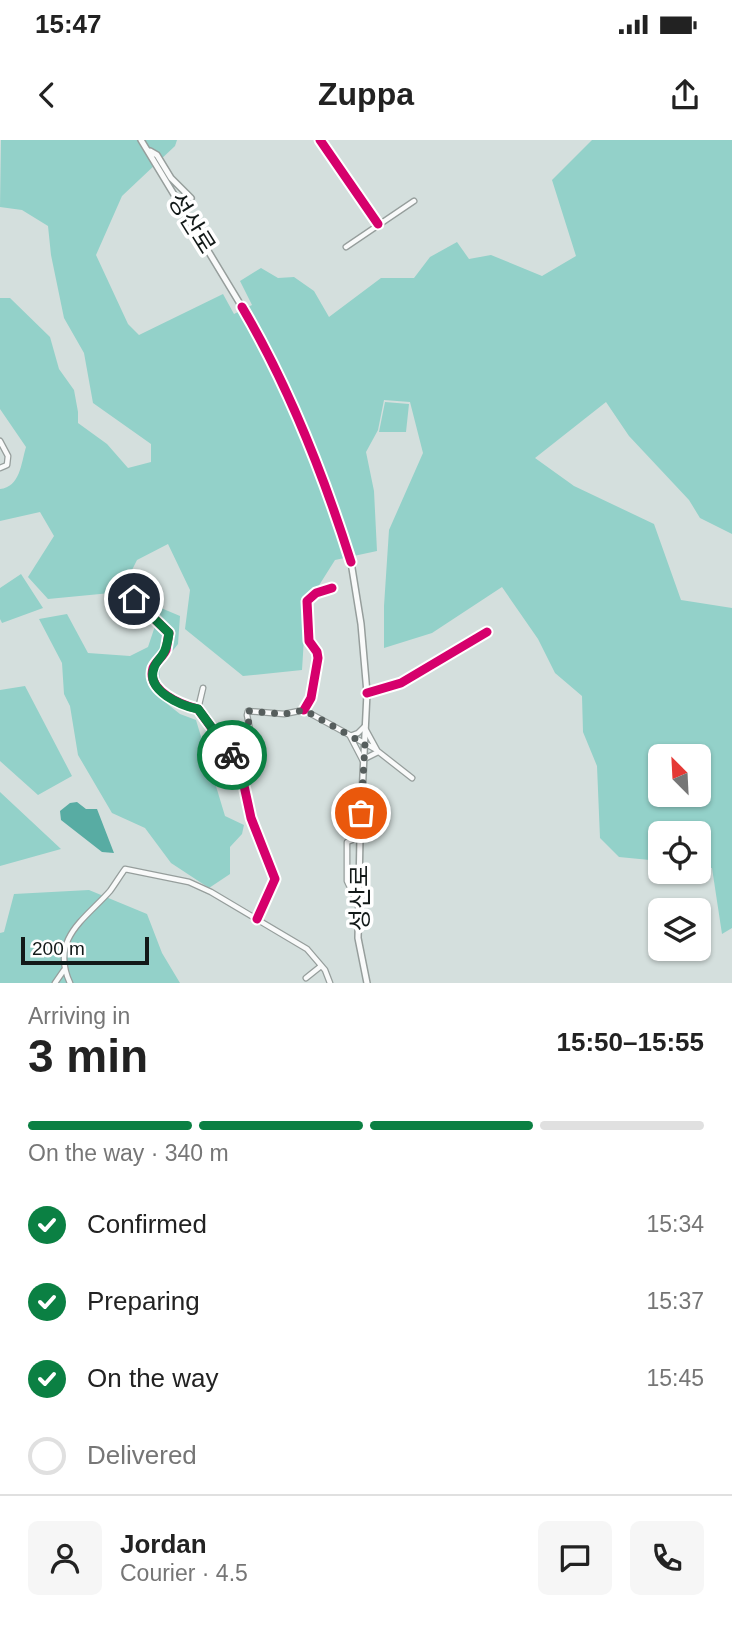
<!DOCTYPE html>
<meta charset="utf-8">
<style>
body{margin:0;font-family:Arial,"Noto Sans KR",sans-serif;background:#f6f6f6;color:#222;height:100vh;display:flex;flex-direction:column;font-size:26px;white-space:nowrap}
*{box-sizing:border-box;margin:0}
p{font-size:23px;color:#767676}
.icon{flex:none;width:38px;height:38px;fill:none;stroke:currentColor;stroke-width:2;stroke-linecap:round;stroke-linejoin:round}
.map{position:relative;height:843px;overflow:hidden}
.details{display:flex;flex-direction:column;background:#fff;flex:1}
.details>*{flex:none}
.needle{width:46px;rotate:336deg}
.controls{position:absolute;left:648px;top:604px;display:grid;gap:14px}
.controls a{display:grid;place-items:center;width:63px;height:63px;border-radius:10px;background:#fff;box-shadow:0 2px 5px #0004;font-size:35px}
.scale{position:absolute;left:21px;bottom:18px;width:128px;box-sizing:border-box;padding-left:7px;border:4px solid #121918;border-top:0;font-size:19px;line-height:24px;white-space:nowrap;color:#121918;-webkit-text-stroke:5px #fff;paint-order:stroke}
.pin{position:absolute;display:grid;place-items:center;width:60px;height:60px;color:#fff;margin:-30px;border:4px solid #fff;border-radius:50%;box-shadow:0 2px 7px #0007}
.courier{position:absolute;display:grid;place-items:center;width:70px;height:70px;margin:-35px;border:5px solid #0b8043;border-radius:50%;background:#fff;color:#222;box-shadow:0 2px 9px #0007}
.overview em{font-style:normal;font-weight:700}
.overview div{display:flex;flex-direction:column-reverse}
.overview{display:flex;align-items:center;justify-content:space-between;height:119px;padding:0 28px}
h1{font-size:46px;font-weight:700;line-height:52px}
.bar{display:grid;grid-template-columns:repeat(4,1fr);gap:10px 7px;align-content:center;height:84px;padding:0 28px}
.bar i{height:9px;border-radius:5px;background:#e0e0e0}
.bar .active{background:#0b8043}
.bar p{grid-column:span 4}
.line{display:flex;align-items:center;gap:18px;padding:0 28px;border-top:2px solid #e0e0e0}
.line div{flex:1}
.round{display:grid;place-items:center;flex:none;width:74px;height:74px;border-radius:10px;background:#f6f6f6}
ol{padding:0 28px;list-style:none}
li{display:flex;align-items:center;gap:21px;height:77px}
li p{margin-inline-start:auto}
li .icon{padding:7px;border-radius:50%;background:#0b8043;color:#fff;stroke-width:4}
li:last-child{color:#767676}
li i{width:38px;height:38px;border:4px solid #e0e0e0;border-radius:50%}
.status{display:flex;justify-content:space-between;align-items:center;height:49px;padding:0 35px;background:#fff;direction:ltr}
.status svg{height:19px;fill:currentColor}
header{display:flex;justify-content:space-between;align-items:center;height:91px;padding:0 28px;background:#fff;font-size:32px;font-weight:700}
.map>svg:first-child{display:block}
.green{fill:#93d1c9;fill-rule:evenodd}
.water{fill:#58aca3}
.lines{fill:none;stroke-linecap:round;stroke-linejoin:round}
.major-tunnel{stroke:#b7c1bf;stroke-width:5;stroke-dasharray:5 2.5;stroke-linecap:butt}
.minor-casing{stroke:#969e9c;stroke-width:7}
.major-casing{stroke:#969e9c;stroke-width:8}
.minor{stroke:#f9fafa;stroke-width:4.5}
.major{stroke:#f9fafa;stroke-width:5}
.cycleway-casing{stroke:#fff;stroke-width:13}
.cycleway{stroke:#d6006c;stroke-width:9}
.done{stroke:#565e5d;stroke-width:7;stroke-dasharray:0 12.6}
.route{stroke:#0b8043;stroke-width:9}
.labels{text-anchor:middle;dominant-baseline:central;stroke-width:7;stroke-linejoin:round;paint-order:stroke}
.street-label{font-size:24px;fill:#121918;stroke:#fff}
</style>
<div class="status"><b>15:47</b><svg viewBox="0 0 49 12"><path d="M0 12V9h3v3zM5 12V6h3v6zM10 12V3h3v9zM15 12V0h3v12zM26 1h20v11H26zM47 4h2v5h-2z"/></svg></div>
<header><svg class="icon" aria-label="back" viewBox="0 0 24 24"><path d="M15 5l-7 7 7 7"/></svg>Zuppa<svg class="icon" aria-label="share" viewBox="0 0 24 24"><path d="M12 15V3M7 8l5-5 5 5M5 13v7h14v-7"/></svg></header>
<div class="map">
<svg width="732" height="843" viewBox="0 0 732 843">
<rect width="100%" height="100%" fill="#d4dfdd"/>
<path class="green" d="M1,0h176l-2,6 -53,50 -26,59 32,69 11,11 84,-41 11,20 18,-9 -12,-24 21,-13 17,10 16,-1 20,14 15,26 52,-39h33l16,-21 27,-15 12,17 22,-4 51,21 34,-20 -24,-76 40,-40h140v394l-32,-16 -11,-18 -60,-64 -23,-34 -71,56 39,28 80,38 27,76 51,8v320l-10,6 -10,-66 -14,-1v-34h-38v28l-41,-4 -19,-19 -3,-72 -14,-34 -1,-36 -27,-23 -17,-34 -36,-52 -70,46 -48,15v-42l5,-76 34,-77 -13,-51 -26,-2 -6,30 -12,22 8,39 3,60 -42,9 -29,46 -4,64 -59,6 -58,-47 5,-39 -22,-46 -31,16 -16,32 -73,7 -20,-22 26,-41 -14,-24 -40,9v-32c20,-2 21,-25 26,-42l-26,-38v-111h10l40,39 9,32 15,21 4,22v11l29,21 21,24 23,-6v-18l-58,-41 -9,-50 -20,-35 -13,-63 -3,-29 -26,-16 -22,-3zM660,616h38v38h-38z
M385,262l24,2 -3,28h-27z
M21,434l22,34 -41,15 -2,-4v-31z
M161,468l19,8 -2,28 -19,24 2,31 19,15 16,6 29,96 19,9 -2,9 -12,13v27l-21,14 -38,-25 -26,-35 -33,-15 -34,-58 -8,-49 -6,-12 -2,-31 -23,-44 28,-5 21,39 42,3 18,-9z
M25,546l47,90 -34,19 -38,-34v-71z
M0,652l61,57 -61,17z
M89,750l58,24 15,39 18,30h-180v-50l4,-1 10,-38z"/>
<path class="water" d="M77,662l9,7h11l17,44 -12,-1 -41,-32 -1,-9 10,-8z"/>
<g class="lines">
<path class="major-tunnel" d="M242,167c47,80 81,166 109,255"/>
<defs>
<path id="minor" d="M320,0l58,84
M346,107l68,-46
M0,301l8,15 -1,9 -7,3
M134,459l35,34c-1,5 -2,12 -3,17 -3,7 -10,11 -13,18 -7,23 29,37 45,41l35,48 10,24 8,37 24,61 -18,40
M367,553l34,-10 86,-51
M198,569l5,-21
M304,570l7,-12 7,-40 -1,-6 -8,-11 -2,-40 9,-8 16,-5
M364,619l14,-7 -12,-22
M235,621l16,-26 -4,-20 1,-4 36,3 20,-4 71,39 37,29
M363,621l-13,-25 8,-3 7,-7
M357,762l-10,-21v-39l13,-5
M306,838l15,-12
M55,843l9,-13
M70,843c-20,-44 14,-63 40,-92 5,-7 10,-15 15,-22l64,13 22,10 96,57 18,21 5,13"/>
<path id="major" d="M141,0l101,167
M150,11l7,4 14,23 20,20
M351,422l10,62 6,69 -7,144 -2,101 9,45"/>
</defs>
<use href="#minor" class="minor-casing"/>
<use href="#major" class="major-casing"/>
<use href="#minor" class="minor"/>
<use href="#major" class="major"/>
<defs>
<path id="cycleway" d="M320,0l58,84
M242,167c47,80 81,166 109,255
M134,459l35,34c-1,5 -2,12 -3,17 -3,7 -10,11 -13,18 -7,23 29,37 45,41l35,48 10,24 8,37 24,61 -18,40
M367,553l34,-10 86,-51
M304,570l7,-12 7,-40 -1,-6 -8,-11 -2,-40 9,-8 16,-5"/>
</defs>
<use href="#cycleway" class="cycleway-casing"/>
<use href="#cycleway" class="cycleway"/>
</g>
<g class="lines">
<path class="done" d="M232,615l3,6c15,-17 18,-23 12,-46l1,-4 36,3 20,-4 61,34 -4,69"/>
<path class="route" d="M134,459l35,34c-1,7 -2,15 -6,21 -3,5 -8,9 -9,14 -9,23 28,38 44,41l34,46"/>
</g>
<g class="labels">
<g class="street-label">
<text transform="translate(192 83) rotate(58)">성산로</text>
<text transform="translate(359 758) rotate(-90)">성산로</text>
</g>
</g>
</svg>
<div class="controls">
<a><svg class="needle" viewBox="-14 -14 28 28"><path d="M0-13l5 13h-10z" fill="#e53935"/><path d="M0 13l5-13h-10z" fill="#767676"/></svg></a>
<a><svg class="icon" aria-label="locate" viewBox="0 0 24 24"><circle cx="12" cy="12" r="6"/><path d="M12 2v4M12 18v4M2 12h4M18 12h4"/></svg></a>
<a><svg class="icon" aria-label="layers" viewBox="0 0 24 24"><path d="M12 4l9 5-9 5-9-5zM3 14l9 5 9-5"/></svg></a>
</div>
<div class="scale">200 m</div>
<div class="pin" style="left:361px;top:673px;background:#ea580c"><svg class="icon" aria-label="bag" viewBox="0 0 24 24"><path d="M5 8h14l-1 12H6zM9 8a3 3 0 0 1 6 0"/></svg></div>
<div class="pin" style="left:134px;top:459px;background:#1f2937"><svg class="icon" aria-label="home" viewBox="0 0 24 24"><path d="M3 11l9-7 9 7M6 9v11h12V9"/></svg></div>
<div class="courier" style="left:232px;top:615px"><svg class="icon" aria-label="bike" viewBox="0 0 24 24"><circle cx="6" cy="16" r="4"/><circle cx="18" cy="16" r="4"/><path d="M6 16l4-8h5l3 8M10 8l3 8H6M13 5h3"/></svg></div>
</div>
<section class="details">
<div class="overview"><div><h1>3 min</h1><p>Arriving in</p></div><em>15:50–15:55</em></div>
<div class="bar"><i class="active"></i><i class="active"></i><i class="active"></i><i></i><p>On the way · 340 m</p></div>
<ol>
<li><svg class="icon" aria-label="check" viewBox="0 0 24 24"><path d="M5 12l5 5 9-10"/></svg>Confirmed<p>15:34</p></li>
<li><svg class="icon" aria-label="check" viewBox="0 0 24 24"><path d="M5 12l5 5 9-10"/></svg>Preparing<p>15:37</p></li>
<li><svg class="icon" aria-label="check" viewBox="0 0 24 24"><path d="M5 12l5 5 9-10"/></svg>On the way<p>15:45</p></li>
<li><i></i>Delivered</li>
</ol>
<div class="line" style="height:126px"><a class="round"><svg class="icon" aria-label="person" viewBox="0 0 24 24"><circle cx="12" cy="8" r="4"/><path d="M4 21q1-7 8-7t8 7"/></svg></a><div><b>Jordan</b><p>Courier · 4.5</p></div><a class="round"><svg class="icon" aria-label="chat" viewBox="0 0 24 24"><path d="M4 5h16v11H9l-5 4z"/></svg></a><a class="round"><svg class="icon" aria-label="phone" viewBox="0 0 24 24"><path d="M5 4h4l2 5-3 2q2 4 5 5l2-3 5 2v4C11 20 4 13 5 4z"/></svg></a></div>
</section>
